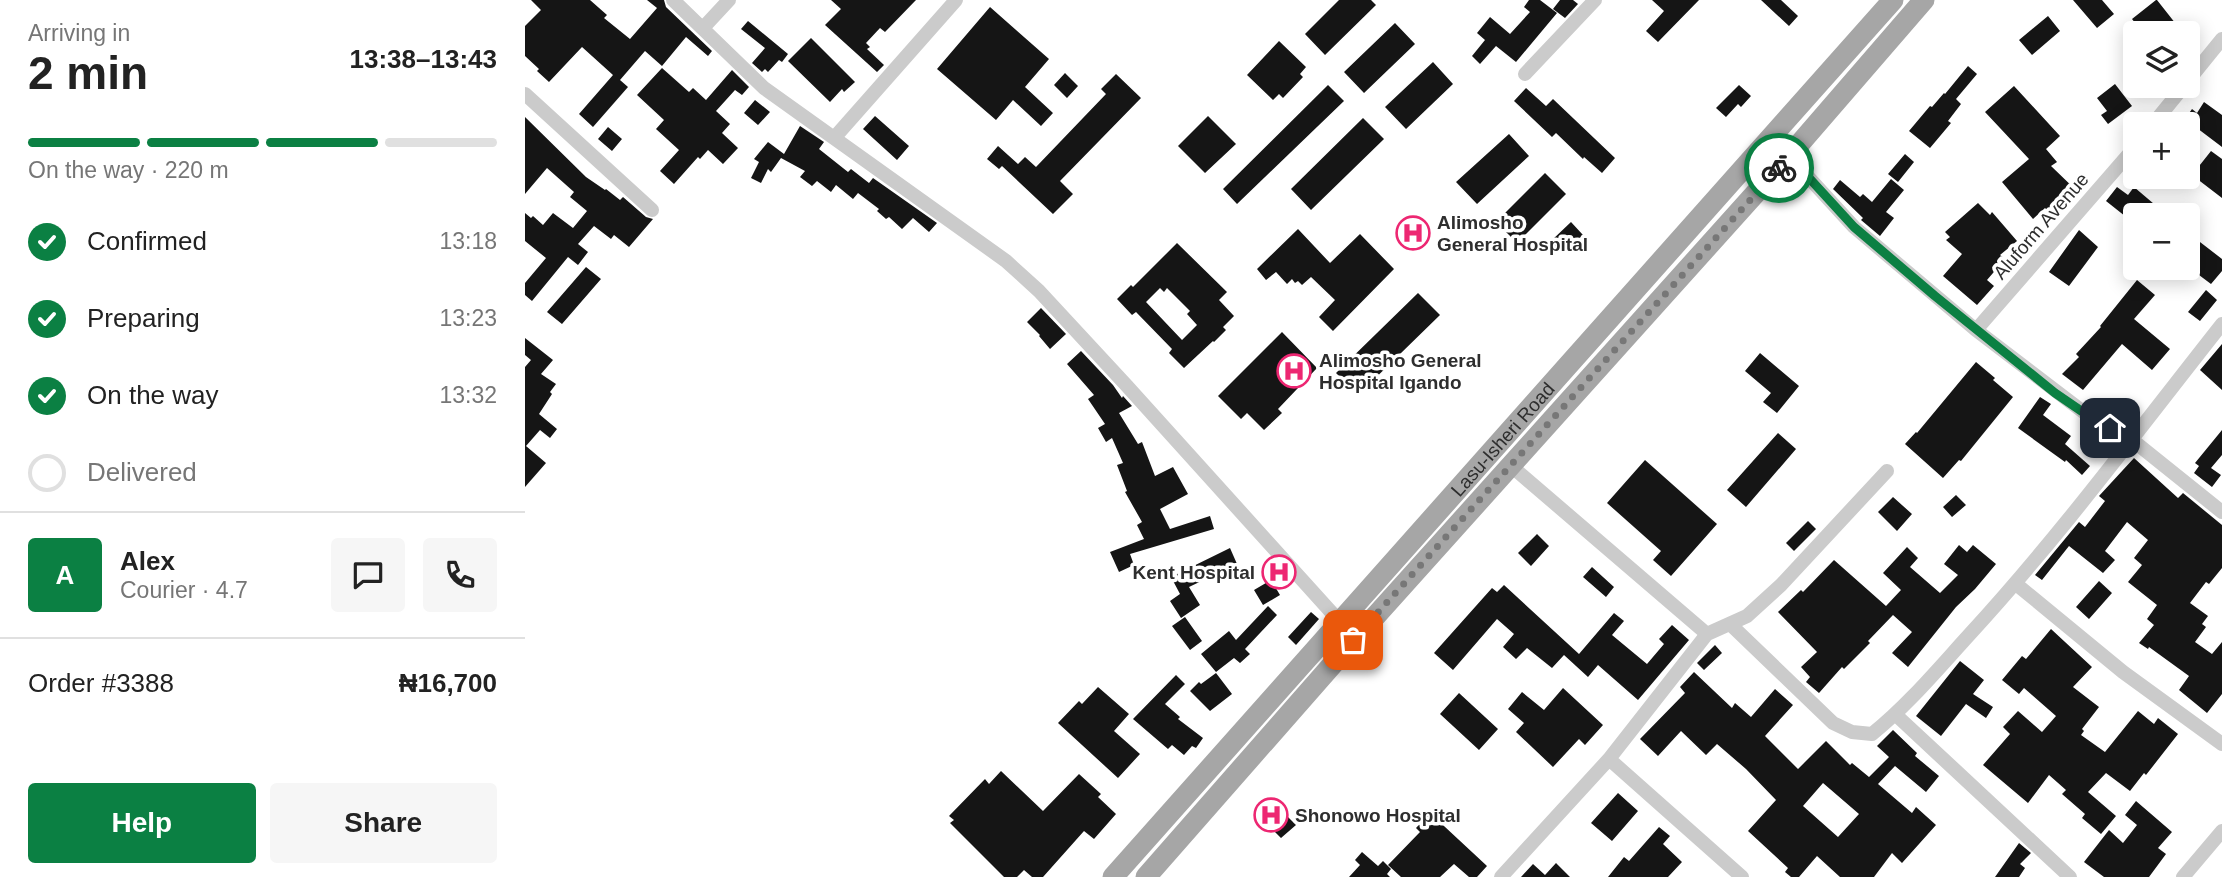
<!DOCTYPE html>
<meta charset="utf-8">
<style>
body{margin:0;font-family:Arial,sans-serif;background:#f6f6f6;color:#222;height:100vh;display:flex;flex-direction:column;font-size:26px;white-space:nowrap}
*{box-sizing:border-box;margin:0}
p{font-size:23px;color:#767676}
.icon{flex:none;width:38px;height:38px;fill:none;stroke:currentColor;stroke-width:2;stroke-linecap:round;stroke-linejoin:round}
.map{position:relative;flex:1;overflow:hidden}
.drawer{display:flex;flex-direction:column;background:#fff;width:525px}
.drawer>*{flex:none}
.tools{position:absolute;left:1598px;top:21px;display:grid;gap:14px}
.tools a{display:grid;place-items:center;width:77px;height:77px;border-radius:7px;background:#fff;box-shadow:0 4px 18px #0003;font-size:35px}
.pin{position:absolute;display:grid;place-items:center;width:60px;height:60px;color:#fff;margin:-30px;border-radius:14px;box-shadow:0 4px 10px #0006}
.courier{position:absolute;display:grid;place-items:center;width:70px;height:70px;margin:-35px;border:5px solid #0b8043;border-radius:50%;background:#fff;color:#222;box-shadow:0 2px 9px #0007}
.head em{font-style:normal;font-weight:700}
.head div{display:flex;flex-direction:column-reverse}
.head{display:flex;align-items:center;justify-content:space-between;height:119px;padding:0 28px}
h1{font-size:46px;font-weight:700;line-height:52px}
.bar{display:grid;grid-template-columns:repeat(4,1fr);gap:10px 7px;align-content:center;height:84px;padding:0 28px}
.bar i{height:9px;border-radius:5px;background:#e0e0e0}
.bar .current{background:#0b8043}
.bar p{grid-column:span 4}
.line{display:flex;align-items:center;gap:18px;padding:0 28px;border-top:2px solid #e0e0e0}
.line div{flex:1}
.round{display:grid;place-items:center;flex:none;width:74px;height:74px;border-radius:7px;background:#f6f6f6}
ol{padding:0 28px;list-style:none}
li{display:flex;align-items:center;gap:21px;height:77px}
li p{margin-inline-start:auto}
li .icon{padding:7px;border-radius:50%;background:#0b8043;color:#fff;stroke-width:4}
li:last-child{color:#767676}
li i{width:38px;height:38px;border:4px solid #e0e0e0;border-radius:50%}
.button{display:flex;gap:14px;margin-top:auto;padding:14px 28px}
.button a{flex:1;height:80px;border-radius:7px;background:#0b8043;color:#fff;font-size:28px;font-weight:700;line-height:80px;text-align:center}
.button a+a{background:#f6f6f6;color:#222}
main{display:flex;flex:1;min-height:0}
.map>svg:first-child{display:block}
.building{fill:#151515;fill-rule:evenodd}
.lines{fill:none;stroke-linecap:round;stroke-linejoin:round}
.minor{stroke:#cbcbcb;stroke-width:14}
.primary{stroke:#a6a6a6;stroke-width:21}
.done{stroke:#777;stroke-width:7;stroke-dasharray:0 12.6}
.route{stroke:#0b8043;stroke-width:9}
.labels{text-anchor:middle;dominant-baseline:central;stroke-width:7;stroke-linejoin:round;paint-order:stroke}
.poi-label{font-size:19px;font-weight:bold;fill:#2e2e2e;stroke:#fff;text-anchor:start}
.street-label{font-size:19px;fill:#2e2e2e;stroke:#fff}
</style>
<main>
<section class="drawer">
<div class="head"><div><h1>2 min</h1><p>Arriving in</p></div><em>13:38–13:43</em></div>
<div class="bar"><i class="current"></i><i class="current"></i><i class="current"></i><i></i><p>On the way · 220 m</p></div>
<ol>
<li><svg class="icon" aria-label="check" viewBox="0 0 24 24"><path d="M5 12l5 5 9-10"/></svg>Confirmed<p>13:18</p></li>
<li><svg class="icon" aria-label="check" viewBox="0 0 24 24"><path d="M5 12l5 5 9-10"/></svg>Preparing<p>13:23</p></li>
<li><svg class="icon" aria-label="check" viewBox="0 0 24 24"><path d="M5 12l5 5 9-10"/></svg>On the way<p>13:32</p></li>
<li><i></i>Delivered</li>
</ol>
<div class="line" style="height:126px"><b class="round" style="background:#0b8043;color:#fff">A</b><div><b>Alex</b><p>Courier · 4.7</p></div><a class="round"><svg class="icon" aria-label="chat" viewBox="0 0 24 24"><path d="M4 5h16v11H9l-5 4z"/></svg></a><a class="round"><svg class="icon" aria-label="phone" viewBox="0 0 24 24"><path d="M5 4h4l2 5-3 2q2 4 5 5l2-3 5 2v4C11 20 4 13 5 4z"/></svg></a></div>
<div class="line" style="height:91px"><div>Order #3388</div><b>₦16,700</b></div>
<div class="button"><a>Help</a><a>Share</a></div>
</section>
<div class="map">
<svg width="1697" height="877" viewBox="0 0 1697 877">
<rect width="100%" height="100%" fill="#fff"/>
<path class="building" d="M6,0h59l17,15 -3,3 26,21 27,-31 -10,-8h17l2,7 46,44 -4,5 -22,-19 -24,29 -17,-15 -25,29 8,7 -35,40 -14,-13 34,-39 -31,-28 -33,35 -12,-11 2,-2 -14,-13v-30l16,-16z
M306,0h85l-31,32 -5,-4 -14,15 4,4 -3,2 17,16 -7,7 -52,-47 16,-16z
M814,0h32l5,5 -51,50 -20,-21z
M1004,0h11l17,13 -41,49 -20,-16 -16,18 -8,-8 13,-16 -8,-7 13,-16 20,17 20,-22 -6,-5z
M1035,0h13l5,4 -13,14 -12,-9z
M1127,0h47l-41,42 -12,-11 18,-20z
M1236,0h20l17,16 -9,10z
M1548,0h29l12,14 -17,14z
M1631,0h1l26,33h-40l-11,-14z
M465,7l59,52 -24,28 28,26 -12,13 -28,-26 -17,20 -59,-51z
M1523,16l12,15 -28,24 -13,-15z
M223,21l40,33 -6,8 -3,-2 -11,12 -3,-3 -3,3 -10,-9 13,-15 -24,-19z
M870,23l20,21 -51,49 -20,-21z
M286,38l44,44 -11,10 -2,-3 -12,13 -42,-41z
M754,41l27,26 -6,7 3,3 -20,21 -4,-4 -6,6 -26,-25z
M908,62l20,22 -47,45 -21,-22z
M1443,66l9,8 -21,25 5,5 -13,17 3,2 -21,25 -21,-17 21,-25 2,1 12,-14 1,1z
M137,68l27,24 4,-4 13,12 26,-30 17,17 -7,8 -7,-5 -19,21 14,13 -8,9 16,15 -15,16 -15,-14 -8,9 -2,-2 -24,27 -14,-13 19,-21 -23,-21 8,-9 -27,-25z
M540,73l13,13 -11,12 -13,-13z
M591,74l25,24 -81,83 13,13 -20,20 -51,-48 -3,3 -12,-10 11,-13 20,18 7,-7 11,10 70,-73 -5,-5z
M1590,84l17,22 -24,18 -7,-9 6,-4 -10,-13z
M803,85l16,16 -107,103 -14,-15z
M1214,85l12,11 -10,11 -3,-3 -12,13 -10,-9z
M1489,86l46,50 -14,13 11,13 -6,4 27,26 -11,13 -7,-6 -13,11 -2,-2 -12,11 -31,-37 27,-23 -44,-47z
M1001,88l20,18 7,-7 62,59 -13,15 -18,-16 -1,2 -27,-26 -4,4 -38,-36z
M230,100l15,12 -12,13 -14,-12z
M1679,102l18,13v32l-37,-28 7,-10 5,4z
M350,116l34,30 -12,14 -34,-31z
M683,116l28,28 -31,29 -27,-27z
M0,117l61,60 19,13 1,-1 14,11 3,-3 23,20 7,2 -24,28 -15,-12 -3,4 -17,-13 -16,18 10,8 -10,13 -10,-8 -36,44 -7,-6v-12l21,-25 -21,-17v-28l6,5 2,-2 10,9 10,-12 20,15 14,-17 -17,-14 4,-5 -27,-24 -22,26z
M838,118l21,21 -73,71 -20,-21z
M275,126l24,16 -5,7 29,23 3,-3 18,14 4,-5 64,45 -8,9 -16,-14 -11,11 -13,-12 -3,2 -9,-8 2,-2 -21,-16 -5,6 -17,-14 -5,7 -14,-11 -5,5 -12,-9 5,-6 -24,-13 -10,14 -3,-3 -7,14 -10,-5 8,-16 -5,-3 14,-17 16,12z
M83,127l14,12 -10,12 -14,-12z
M984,134l20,22 -52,48 -21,-22z
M1686,151l11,8v39l-30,-23z
M1380,154l9,8 -16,20 -10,-8z
M1020,173l21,21 -49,49 -21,-21z
M1366,179l13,11 -18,22 8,6 -14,18 -19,-16 2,-2 -30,-29 7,-9 20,17 3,-3 9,8z
M1592,187l11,8 6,-8 33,28h-32v9l-29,-23z
M1453,203l12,12 2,-3 25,29 -17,14 5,4 -18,21 7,6 -17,19 -34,-29 19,-22 -16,-14 4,-3 -5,-5z
M1046,222l12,13 -20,19 -12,-13z
M773,229l32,34 30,-29 34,35 -61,62 -14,-14 16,-17 -24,-23 -9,8 -4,-4 -3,2 -3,-4 -5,5 -11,-12 -10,8 -9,-11z
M1554,230l19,17 -29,39 -20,-14z
M1662,232l35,27v12l-11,13 -24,-18z
M652,243l50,49 -8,8 15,16 -11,11 3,3 -12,12 -1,-1 -29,27 -15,-15 3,-4 -36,-37 -4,3 -15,-16 14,-14 2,2zM635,288l4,4 3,-4 23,23 -3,3 10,11 -15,15 -36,-38z
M61,267l15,12 -39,45 -15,-12z
M1612,280l18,15 -21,24 36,30 -18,21 -30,-26 -39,46 -21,-16 17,-17 -3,-3 25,-27 -1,-1z
M1681,290l11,10 -17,21 -12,-9z
M893,293l22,22 -82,80 -22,-22z
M516,308l25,26 -16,15 -11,-13 1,-1 -13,-13z
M757,332l35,36 -39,41 4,4 -18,17 -17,-17 -6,6 -23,-23z
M0,338l28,22 -12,14 15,10 -6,8 2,2 -13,20 18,15 -7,9 -10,-8 -14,16 20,17 -21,24v-120l6,-7 -6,-5z
M1697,344v46l-22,-20z
M556,351l32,34 9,13 1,-2 9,10 -13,7 19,31 4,-2 13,34 18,-9 15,27 -28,15 10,20 40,-13 4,13 -84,25 4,11 -15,7 -9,-20 34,-13 -7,-14 5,-3 -17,-30 2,-1 -10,-26 6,-2 -11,-25 -6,4 -8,-14 7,-4 -17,-25 6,-4 -27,-31z
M1235,353l39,33 -22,27 -14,-11 8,-9 -26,-22z
M1451,362l19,16 -2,2 20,17 -52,64 -2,-1 -16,18 -38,-34 11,-12 1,1z
M1515,397l11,7 -8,11 28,21 -6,8 25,22 -8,9 -16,-15 -1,2 -47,-34z
M1697,430v25l-11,13 10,7 -9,12 -18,-14 5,-7 -4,-3z
M1253,433l18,16 -50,58 -19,-17z
M1609,458l44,40 5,-5 39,32v43l-13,16 -3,-2 -16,21 18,13 -6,8 4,3 -11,15 17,12 10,-12v52l-15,19 -28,-23 10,-14 -40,-29 -1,2 -9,-6 15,-18 -7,-6 10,-14 -29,-23 14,-17 -8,-7 14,-18 -21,-18 -22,29 10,9 -12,13 -34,-27 -27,34 -7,-5 44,-53 6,5 20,-26 -6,-5z
M1120,460l72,64 -46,52 -18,-16 8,-9 -54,-48z
M1431,495l10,10 -14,12 -9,-10z
M1368,497l19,17 -15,17 -19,-19z
M1283,521l8,8 -22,22 -8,-8z
M1012,534l12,12 -18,20 -13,-13z
M1434,545l8,7 6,-7 23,19 -21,25 -19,18 -48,60 -16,-14 20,-21 -19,-17 -25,26 2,2 -26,26 -2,-2 -23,26 -13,-11 4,-5 -9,-10 16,-15 -39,-40 23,-22 2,2 31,-32 52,46 15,-16 -18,-17 24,-26 11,11 -8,9 30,26 18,-18 -14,-11z
M705,548l7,16 -48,23 11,18 -19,13 -11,-17 10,-7 -9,-17z
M1067,567l22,20 -8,10 -23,-20z
M746,580l9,15 -17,10 -9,-15z
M1574,581l13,12 -23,26 -13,-12z
M979,585l75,69 35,-41 10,8 -12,14 35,29 17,-20 -5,-5 13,-14 17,15 -51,60 -40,-35 -10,12 -24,-22 -12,13 -25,-20 -11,11 -13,-12 11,-13 -17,-15 -44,51 -19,-17 58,-65 5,4z
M743,606l9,9 -32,34 5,5 -10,9 -6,-5 -18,14 -15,-18 28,-23 7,9z
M786,612l8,7 -23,26 -8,-8z
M660,617l17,24 -12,9 -18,-24z
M1526,629l41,38 -19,20 26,20 -17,22 2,2 -3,4 24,17 33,-41 16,13 4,-6 20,16 -32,41 -2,-2 -14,18 -24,-18 -18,19 28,24 -15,18 -19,-16 3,-4 -23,-20 4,-4 -17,-15 -21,28 -45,-38 27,-31 -7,-7 15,-16 24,21 14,-16 -32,-28 -5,6 -17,-14 20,-24 4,3z
M1190,645l7,8 -18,17 -7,-7z
M1435,661l24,19 -11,14 20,13 -7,11 -20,-14 -25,32 -25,-20z
M1169,672l38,36 3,-5 16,14 24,-28 18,16 -28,31 33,33 28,-28 24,24 2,-2 17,14 20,-20 -12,-11 16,-16 24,23 -2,3 24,20 -13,16 -31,-26 -17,18 34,29 4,-6 20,18 -34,38 -10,-10 -18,24h-34l-23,-21 -18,21h-8l-6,-5 3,-4 -40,-37 28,-31 -30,-31 -29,-25 -11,11 -25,-24 -23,25 -18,-17 45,-46 -5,-6zM1298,783l36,31 -21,23 -35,-31z
M691,673l16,21 -22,17 -20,-20 9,-9 2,2z
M651,675l9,9 -20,20 15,13 -2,2 25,19 -7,10 -4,-2 -8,9 -12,-10 -4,4 -35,-30z
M573,687l31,27 -15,17 26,23 -22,24 -60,-55 21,-22 3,3z
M1038,688l40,37 -18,20 -6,-6 -26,28 -37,-35 8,-9 -16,-14 14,-17 22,18z
M934,693l39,36 -19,21 -39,-36z
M476,771l42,40 36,-37 22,20 -3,3 18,17 -22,25 -10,-8 -41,46h-11l-8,-7 -7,7h-13l-54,-54 4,-3 -5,-4 36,-37 4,5z
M1093,793l20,18 -26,30 -21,-18z
M1611,801l36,31 -14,16 8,6 -17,23h-45l-20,-15 25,-32 14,13 14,-18 -12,-10z
M905,813l57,53 -10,11h-8l-15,-13 -14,13h-39l-13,-12 32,-33 -4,-4z
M761,815l10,10 -15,13 -10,-10z
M1134,827l11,9 -7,8 19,18 -14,15h-60l16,-20 5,4z
M1494,843l12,10 -11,11 5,4 -6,9h-24z
M837,852l16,14 5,-5 8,8 -4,5 3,3h-41l11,-12 -5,-5z
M1031,863l14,14h-49l12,-13 12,11z"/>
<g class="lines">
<path class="minor" d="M148,0l91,88 242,173 33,30 88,95 214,237
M178,28l26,-28
M1000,74l70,-74
M1662,82l35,-43
M0,94l127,116
M1628,124l31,-38
M310,137l121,-137
M1264,156l65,71 122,103 114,87 41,22 91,73
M1451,330l159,-183
M985,465l197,169
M1491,584l107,88 99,72
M1205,624l103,99 19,9 20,2c36,-29 66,-65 97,-99 91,-99 170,-206 253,-311
M1371,715l174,162
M1084,759l133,118
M976,877l108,-118 98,-125 40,-18 34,-31 106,-114
M1658,877l39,-46"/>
<g class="primary">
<path id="s1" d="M588,877l780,-877"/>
<path d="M621,877l208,-237 435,-484 135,-156"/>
</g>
</g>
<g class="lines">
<path class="done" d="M828,640l426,-472"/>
<path class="route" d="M1254,168l10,-12 65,71 81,69 120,97 35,24 20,11"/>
</g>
<defs>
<symbol id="hospital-ring" viewBox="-11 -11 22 22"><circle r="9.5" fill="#fff" stroke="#ed2772" stroke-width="1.5"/><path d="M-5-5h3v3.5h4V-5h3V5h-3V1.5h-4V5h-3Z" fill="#ed2772"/></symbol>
</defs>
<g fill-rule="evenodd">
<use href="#hospital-ring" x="869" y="214" width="38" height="38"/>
<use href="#hospital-ring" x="750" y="352" width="38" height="38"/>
<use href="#hospital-ring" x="735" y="553" width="38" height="38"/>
<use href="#hospital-ring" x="727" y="796" width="38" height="38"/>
</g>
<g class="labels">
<g class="poi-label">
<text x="912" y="222">Alimosho<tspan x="912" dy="22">General Hospital</tspan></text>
<text x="794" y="360">Alimosho General<tspan x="794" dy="22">Hospital Igando</tspan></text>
<text x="730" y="572" text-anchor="end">Kent Hospital</text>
<text x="770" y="815">Shonowo Hospital</text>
</g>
<g class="street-label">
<text transform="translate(1516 226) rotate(-49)">Aluform Avenue</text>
<text stroke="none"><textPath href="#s1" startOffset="586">Lasu-Isheri Road</textPath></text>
</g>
</g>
</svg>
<div class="tools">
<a><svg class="icon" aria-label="layers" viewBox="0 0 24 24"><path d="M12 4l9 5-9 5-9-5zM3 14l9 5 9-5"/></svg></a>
<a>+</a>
<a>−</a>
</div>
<div class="pin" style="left:828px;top:640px;background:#ea580c"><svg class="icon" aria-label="bag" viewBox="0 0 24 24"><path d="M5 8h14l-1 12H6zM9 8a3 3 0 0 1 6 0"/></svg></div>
<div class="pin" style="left:1585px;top:428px;background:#1f2937"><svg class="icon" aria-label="home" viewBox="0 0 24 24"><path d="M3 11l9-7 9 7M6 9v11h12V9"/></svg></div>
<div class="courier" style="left:1254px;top:168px"><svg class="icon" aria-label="bike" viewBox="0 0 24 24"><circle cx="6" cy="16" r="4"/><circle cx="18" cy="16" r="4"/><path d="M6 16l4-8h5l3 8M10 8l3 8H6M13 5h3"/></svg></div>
</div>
</main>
